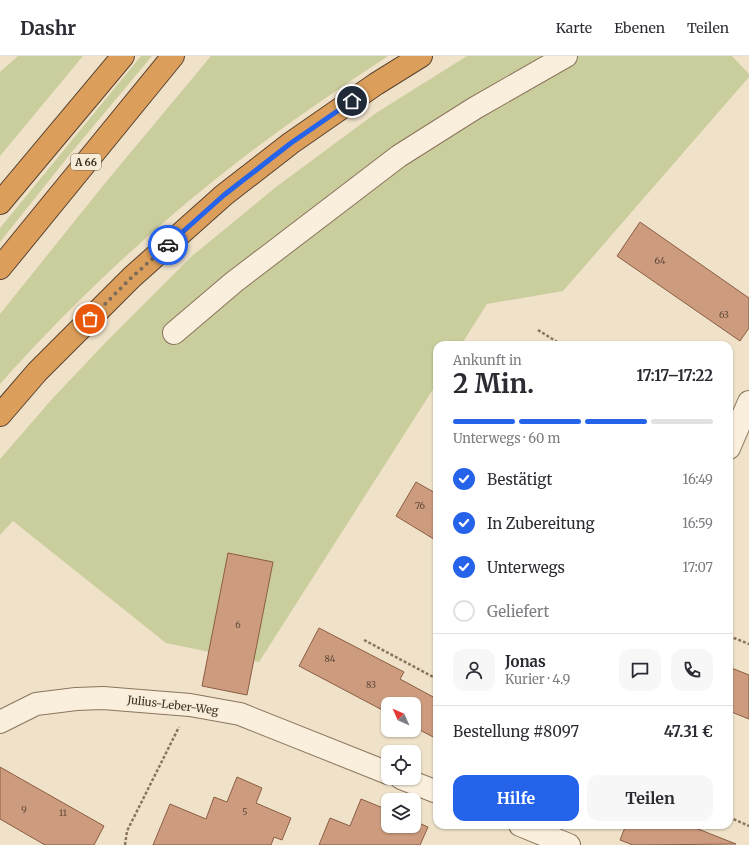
<!DOCTYPE html>
<html lang="de">
<meta charset="utf-8">
<style>
body{margin:0;font-family:Merriweather,serif;background:#f7f7f7;color:#2b2b33;height:100vh;display:flex;flex-direction:column;font-size:15px;white-space:nowrap}
*{box-sizing:border-box;margin:0}
p{font-size:13px;color:#7c7c81}
.icon{flex:none;width:22px;height:22px;fill:none;stroke:currentColor;stroke-width:2;stroke-linecap:round;stroke-linejoin:round}
.map{position:relative;flex:1;overflow:hidden}
.details{position:absolute;left:433px;top:285px;width:300px;height:488px;display:flex;flex-direction:column;background:#fff;border-radius:12px;box-shadow:0 1px 3px #0004}
.details>*{flex:none}
.needle{width:26px;rotate:315deg}
.fabs{position:absolute;left:381px;top:641px;display:grid;gap:8px}
.fabs a{display:grid;place-items:center;width:40px;height:40px;border-radius:8px;background:#fff;box-shadow:0 1px 3px #0004;font-size:20px}
.pin{position:absolute;display:grid;place-items:center;width:34px;height:34px;color:#fff;margin:-17px;border:2px solid #fff;border-radius:50%;box-shadow:0 1px 4px #0007}
.courier{position:absolute;display:grid;place-items:center;width:40px;height:40px;margin:-20px;border:3px solid #2563eb;border-radius:50%;background:#fff;color:#222;box-shadow:0 1px 5px #0007}
.headline em{font-style:normal;font-weight:700}
.headline div{display:flex;flex-direction:column-reverse}
.headline{display:flex;align-items:center;justify-content:space-between;height:68px;padding:0 20px}
h1{font-size:26px;font-weight:700;line-height:30px}
.bar{display:grid;grid-template-columns:repeat(4,1fr);gap:6px 4px;align-content:center;height:48px;padding:0 20px}
.bar i{height:5px;border-radius:3px;background:#e1e1e2}
.bar .active{background:#2563eb}
.bar p{grid-column:span 4}
.line{display:flex;align-items:center;gap:10px;padding:0 20px;border-top:1px solid #e1e1e2}
.line div{flex:1}
.round{display:grid;place-items:center;flex:none;width:42px;height:42px;border-radius:12px;background:#f7f7f7}
ol{padding:0 20px;list-style:none}
li{display:flex;align-items:center;gap:12px;height:44px}
li p{margin-inline-start:auto}
li .icon{padding:4px;border-radius:50%;background:#2563eb;color:#fff;stroke-width:4}
li:last-child{color:#7c7c81}
li i{width:22px;height:22px;border:2px solid #e1e1e2;border-radius:50%}
.cta{display:flex;gap:8px;margin-top:auto;padding:8px 20px}
.cta a{flex:1;height:46px;border-radius:12px;background:#2563eb;color:#fff;font-size:16px;font-weight:700;line-height:46px;text-align:center}
.cta a+a{background:#f7f7f7;color:#2b2b33}
header{display:flex;align-items:center;gap:24px;box-sizing:border-box;height:56px;padding:0 20px;background:#fff;border-bottom:1px solid #e1e1e2}
header strong{font-size:19px}
nav{display:flex;gap:22px;margin-inline-start:auto;font-size:14px}
.map>svg:first-child{display:block}
.green{fill:#cacd9c}
.building{fill:#cd9c7f;stroke:#8b5d43}
.lines{fill:none;stroke-linecap:round;stroke-linejoin:round}
.minor-casing{stroke:#8b745d;stroke-width:24}
.highway-casing{stroke:#5a4231;stroke-width:24}
.path{stroke:#8b745d;stroke-width:2.5;stroke-dasharray:3 2;stroke-linecap:butt}
.minor{stroke:#f9efdc;stroke-width:22}
.highway{stroke:#dc9f5b;stroke-width:22}
.done{stroke:#7b6c5c;stroke-width:4;stroke-dasharray:0 7.2}
.route{stroke:#2563eb;stroke-width:5}
.labels{text-anchor:middle;dominant-baseline:central;stroke-width:4;stroke-linejoin:round;paint-order:stroke}
.number-label{font-size:9px;fill:#604938}
.shield{fill:#f6ecd8;stroke:#746658;stroke-width:1}
.shield-label{font-size:10px;font-weight:bold;fill:#3c2d21}
.street-label{font-size:11px;fill:#3c2d21;stroke:#f6ecd8}
</style>
<header>
<strong>Dashr</strong>
<nav><a>Karte</a><a>Ebenen</a><a>Teilen</a></nav>
</header>
<div class="map">
<svg width="749" height="789" viewBox="0 0 749 789">
<rect width="100%" height="100%" fill="#efe2c9"/>
<path class="green" d="M18,0h65l-83,100v-84z
M141,0h11l-81,97 -71,89v-14z
M211,0h177c-50,33 -100,67 -148,104 -87,67 -167,142 -240,224v-70l106,-132z
M467,0h265l17,18v3l-186,214 -76,13 -26,41h-24v38l-178,279 -93,-19 -153,-122 -13,14v-76l53,-61 54,-57 85,-85 84,-69 100,-74z"/>
<path class="building" d="M640,166l109,76v30l-9,13 -123,-85z
M416,426l21,12v47l-41,-25z
M228,497l45,9 -26,133 -45,-9z
M319,572l85,44 -4,7 37,20v40l-23,-12v-23h-26v9l-89,-47z
M729,611l20,8v44l-20,-8z
M0,711l104,59 -10,19h-49l-45,-26z
M237,721l25,11 -6,15 35,15 -9,22 -8,-3 -3,8h-118l17,-41 36,15 8,-22 13,5z
M361,743l27,11v16h26v-5l14,6 -8,18h-101l11,-27 20,8z
M626,769h62l48,19 -103,1 -13,-5z"/>
<g class="lines">
<defs>
<path id="minor" d="M174,277l60,-51 165,-126 76,-48 91,-52
M729,392l20,-46
M0,666l36,-18 40,-5 27,-1 87,7 50,9 148,59
M401,722l36,14
M520,769l49,20"/>
<path id="highway" d="M0,147l123,-147
M0,212l173,-212
M0,359l37,-43 95,-95 92,-82 67,-52 85,-59 45,-28"/>
</defs>
<use href="#minor" class="minor-casing"/>
<use href="#highway" class="highway-casing"/>
<path class="path" d="M538,274l24,15
M729,580l20,8
M364,584l73,39
M729,761l20,9
M125,789l2,-14 52,-104"/>
<use href="#minor" class="minor"/>
<use href="#highway" class="highway"/>
</g>
<g class="lines">
<path class="done" d="M90,263l42,-42 36,-32"/>
<path class="route" d="M168,189l56,-50 67,-52 61,-42"/>
</g>
<g class="labels">
<g class="number-label">
<text x="660" y="204">64</text>
<text x="724" y="258">63</text>
<text x="420" y="449">76</text>
<text x="238" y="568">6</text>
<text x="330" y="602">84</text>
<text x="371" y="628">83</text>
<text x="24" y="753">9</text>
<text x="245" y="755">5</text>
<text x="63" y="756">11</text>
</g>
<rect class="shield" x="71" y="98" width="30" height="16" rx="3"/>
<g class="shield-label">
<text x="86" y="106">A 66</text>
</g>
<g class="street-label">
<text transform="translate(173 649) rotate(7)">Julius-Leber-Weg</text>
</g>
</g>
</svg>
<div class="fabs">
<a><svg class="needle" viewBox="-14 -14 28 28"><path d="M0-13l5 13h-10z" fill="#e53935"/><path d="M0 13l5-13h-10z" fill="#7c7c81"/></svg></a>
<a><svg class="icon" aria-label="locate" viewBox="0 0 24 24"><circle cx="12" cy="12" r="6"/><path d="M12 2v4M12 18v4M2 12h4M18 12h4"/></svg></a>
<a><svg class="icon" aria-label="layers" viewBox="0 0 24 24"><path d="M12 4l9 5-9 5-9-5zM3 14l9 5 9-5"/></svg></a>
</div>
<div class="pin" style="left:90px;top:263px;background:#ea580c"><svg class="icon" aria-label="bag" viewBox="0 0 24 24"><path d="M5 8h14l-1 12H6zM9 8a3 3 0 0 1 6 0"/></svg></div>
<div class="pin" style="left:352px;top:45px;background:#1f2937"><svg class="icon" aria-label="home" viewBox="0 0 24 24"><path d="M3 11l9-7 9 7M6 9v11h12V9"/></svg></div>
<div class="courier" style="left:168px;top:189px"><svg class="icon" aria-label="car" viewBox="0 0 24 24"><path d="M5 17H2v-5l4-1 3-4h7l3 4 3 1v5h-3M9 17h6M6 11h13"/><circle cx="7" cy="17" r="2"/><circle cx="17" cy="17" r="2"/></svg></div>
<section class="details">
<div class="headline"><div><h1>2 Min.</h1><p>Ankunft in</p></div><em>17:17–17:22</em></div>
<div class="bar"><i class="active"></i><i class="active"></i><i class="active"></i><i></i><p>Unterwegs · 60 m</p></div>
<ol>
<li><svg class="icon" aria-label="check" viewBox="0 0 24 24"><path d="M5 12l5 5 9-10"/></svg>Bestätigt<p>16:49</p></li>
<li><svg class="icon" aria-label="check" viewBox="0 0 24 24"><path d="M5 12l5 5 9-10"/></svg>In Zubereitung<p>16:59</p></li>
<li><svg class="icon" aria-label="check" viewBox="0 0 24 24"><path d="M5 12l5 5 9-10"/></svg>Unterwegs<p>17:07</p></li>
<li><i></i>Geliefert</li>
</ol>
<div class="line" style="height:72px"><a class="round"><svg class="icon" aria-label="person" viewBox="0 0 24 24"><circle cx="12" cy="8" r="4"/><path d="M4 21q1-7 8-7t8 7"/></svg></a><div><b>Jonas</b><p>Kurier · 4.9</p></div><a class="round"><svg class="icon" aria-label="chat" viewBox="0 0 24 24"><path d="M4 5h16v11H9l-5 4z"/></svg></a><a class="round"><svg class="icon" aria-label="phone" viewBox="0 0 24 24"><path d="M5 4h4l2 5-3 2q2 4 5 5l2-3 5 2v4C11 20 4 13 5 4z"/></svg></a></div>
<div class="line" style="height:52px"><div>Bestellung #8097</div><b>47.31 €</b></div>
<div class="cta"><a>Hilfe</a><a>Teilen</a></div>
</section>
</div>
